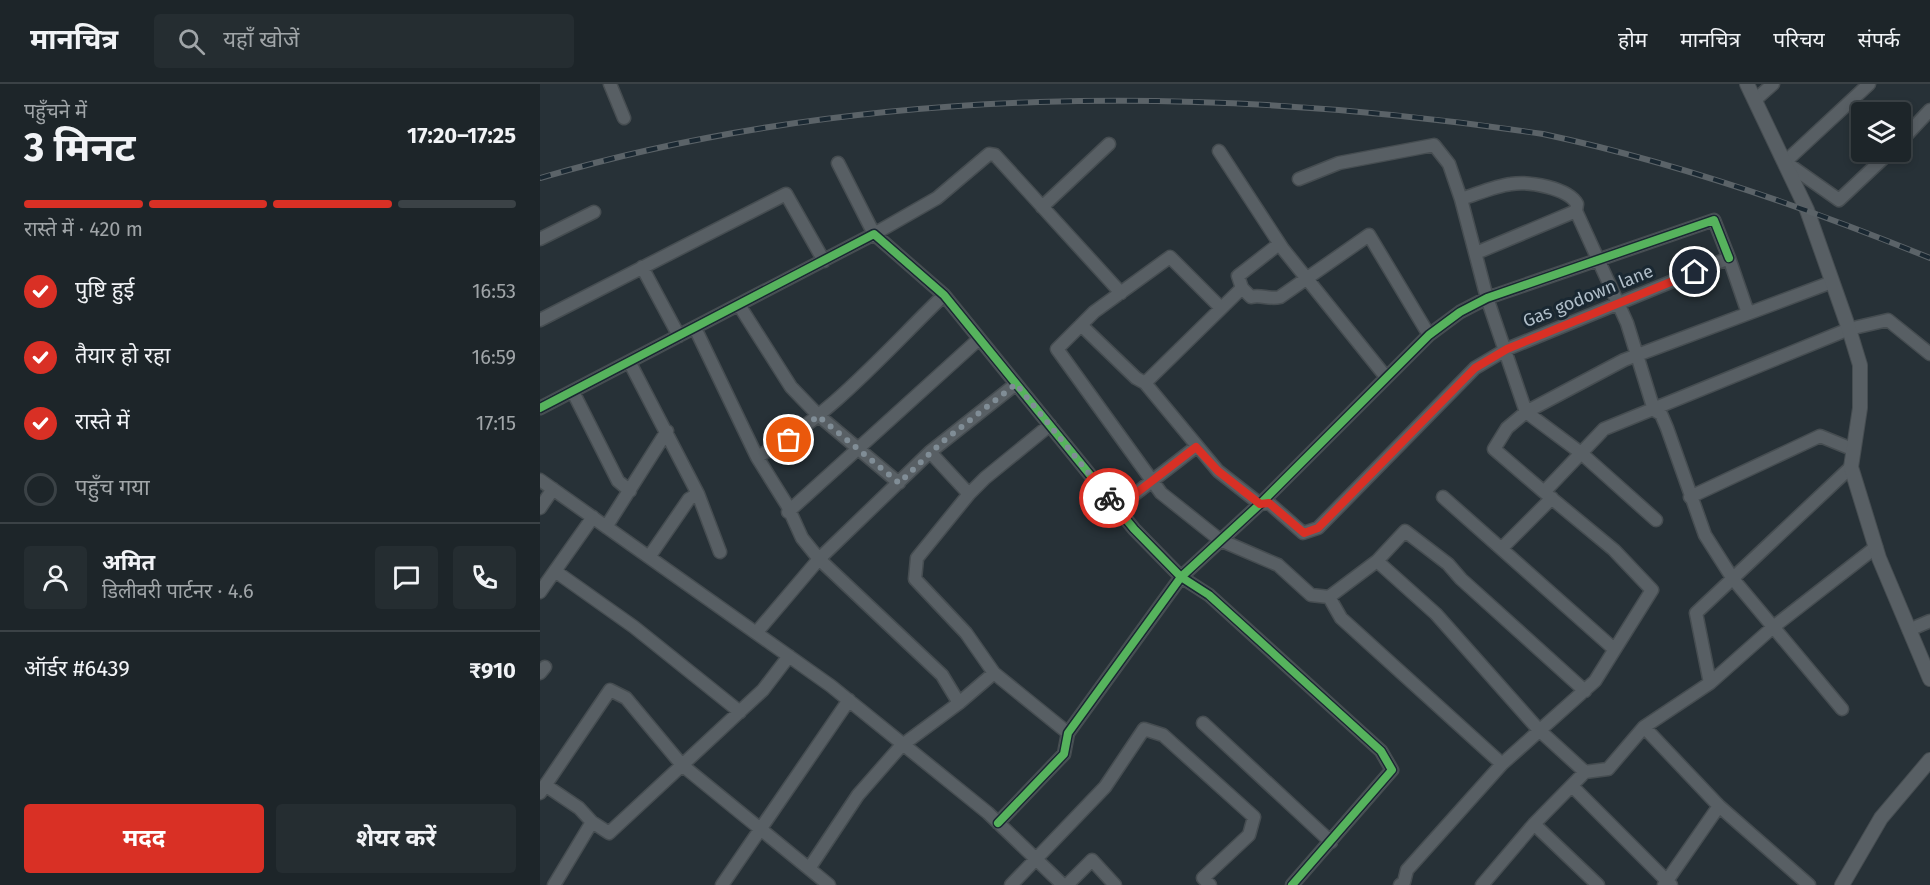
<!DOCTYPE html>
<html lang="hi">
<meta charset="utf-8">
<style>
body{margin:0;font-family:"Fira Sans","Noto Sans Devanagari",sans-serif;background:#252d31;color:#f1f3f6;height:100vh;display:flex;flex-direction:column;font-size:22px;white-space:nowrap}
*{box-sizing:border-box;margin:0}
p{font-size:20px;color:#a0a5a8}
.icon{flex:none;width:33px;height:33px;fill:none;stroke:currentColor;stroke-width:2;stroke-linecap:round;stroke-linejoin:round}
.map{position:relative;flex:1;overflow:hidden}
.drawer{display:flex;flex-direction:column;background:#1d2529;width:540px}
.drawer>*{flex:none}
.controls{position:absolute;left:1311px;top:18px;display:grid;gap:12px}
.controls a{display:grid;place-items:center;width:60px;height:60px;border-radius:6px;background:#1d2529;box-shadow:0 3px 9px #0003,0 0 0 2px #3b4246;font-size:30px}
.pin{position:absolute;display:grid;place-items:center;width:51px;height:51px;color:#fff;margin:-26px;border:3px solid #fff;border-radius:50%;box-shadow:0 2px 6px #0007}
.courier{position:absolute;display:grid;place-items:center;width:60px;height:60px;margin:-30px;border:4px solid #d93025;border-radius:50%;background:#fff;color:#222;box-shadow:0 2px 8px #0007}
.overview em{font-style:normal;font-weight:700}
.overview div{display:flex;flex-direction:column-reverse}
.overview{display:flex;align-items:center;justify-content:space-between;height:102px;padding:0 24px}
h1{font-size:39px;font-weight:700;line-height:45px}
.bar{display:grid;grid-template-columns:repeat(4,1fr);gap:9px 6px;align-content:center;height:72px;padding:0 24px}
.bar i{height:8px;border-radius:4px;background:#3b4246}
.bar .selected{background:#d93025}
.bar p{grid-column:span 4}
.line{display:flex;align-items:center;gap:15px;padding:0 24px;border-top:2px solid #3b4246}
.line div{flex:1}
.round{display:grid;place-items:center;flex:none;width:63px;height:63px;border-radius:6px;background:#252d31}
ol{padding:0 24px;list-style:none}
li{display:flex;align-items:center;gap:18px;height:66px}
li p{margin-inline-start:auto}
li .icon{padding:6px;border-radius:50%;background:#d93025;color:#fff;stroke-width:4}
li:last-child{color:#a0a5a8}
li i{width:33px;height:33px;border:3px solid #3b4246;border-radius:50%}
.button{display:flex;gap:12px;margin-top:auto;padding:12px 24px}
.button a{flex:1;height:69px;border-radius:6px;background:#d93025;color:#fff;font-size:24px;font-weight:700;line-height:69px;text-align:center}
.button a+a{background:#252d31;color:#f1f3f6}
header{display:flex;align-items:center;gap:36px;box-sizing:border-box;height:84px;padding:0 30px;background:#1d2529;border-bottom:2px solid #3b4246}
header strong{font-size:28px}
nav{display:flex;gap:33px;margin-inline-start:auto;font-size:21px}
.search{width:420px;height:54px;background:#252d31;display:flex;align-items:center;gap:15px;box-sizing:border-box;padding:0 21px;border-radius:6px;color:#a0a5a8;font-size:22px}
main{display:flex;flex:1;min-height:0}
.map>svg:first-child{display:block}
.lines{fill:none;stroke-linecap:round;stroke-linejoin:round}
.minor-casing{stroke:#464d51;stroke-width:15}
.tertiary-casing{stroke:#464d51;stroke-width:16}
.minor{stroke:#585f64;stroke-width:12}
.tertiary{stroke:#585f64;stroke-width:14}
.rail-casing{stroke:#5b6368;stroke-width:6}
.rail{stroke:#1a2832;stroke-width:4;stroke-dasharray:11;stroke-linecap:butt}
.cycleway-casing{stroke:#1a2832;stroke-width:11}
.cycleway{stroke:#56b35d;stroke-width:8}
.done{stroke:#808d96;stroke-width:6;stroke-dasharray:0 10.8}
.route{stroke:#d93025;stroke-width:8}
.labels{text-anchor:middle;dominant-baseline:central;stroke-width:6;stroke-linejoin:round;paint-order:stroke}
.street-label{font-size:18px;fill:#b0bec9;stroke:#1a2832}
</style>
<header>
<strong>मानचित्र</strong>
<div class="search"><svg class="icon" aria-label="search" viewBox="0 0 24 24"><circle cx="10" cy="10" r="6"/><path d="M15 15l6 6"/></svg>यहाँ खोजें</div>
<nav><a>होम</a><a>मानचित्र</a><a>परिचय</a><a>संपर्क</a></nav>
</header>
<main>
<section class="drawer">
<div class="overview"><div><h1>3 मिनट</h1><p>पहुँचने में</p></div><em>17:20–17:25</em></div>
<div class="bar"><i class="selected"></i><i class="selected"></i><i class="selected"></i><i></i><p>रास्ते में · 420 m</p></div>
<ol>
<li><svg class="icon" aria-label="check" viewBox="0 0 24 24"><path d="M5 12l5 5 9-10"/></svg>पुष्टि हुई<p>16:53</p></li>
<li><svg class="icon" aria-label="check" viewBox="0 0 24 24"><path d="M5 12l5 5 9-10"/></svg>तैयार हो रहा<p>16:59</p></li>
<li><svg class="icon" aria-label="check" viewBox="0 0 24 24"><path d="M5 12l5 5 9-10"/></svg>रास्ते में<p>17:15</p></li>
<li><i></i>पहुँच गया</li>
</ol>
<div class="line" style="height:108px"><a class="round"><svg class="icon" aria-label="person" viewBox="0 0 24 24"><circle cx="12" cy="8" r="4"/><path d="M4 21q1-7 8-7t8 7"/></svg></a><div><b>अमित</b><p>डिलीवरी पार्टनर · 4.6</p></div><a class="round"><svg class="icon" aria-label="chat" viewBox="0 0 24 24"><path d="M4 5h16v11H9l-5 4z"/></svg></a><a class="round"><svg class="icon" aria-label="phone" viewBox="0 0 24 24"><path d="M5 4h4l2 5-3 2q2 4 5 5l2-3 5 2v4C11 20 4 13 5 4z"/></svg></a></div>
<div class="line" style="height:78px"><div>ऑर्डर #6439</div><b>₹910</b></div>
<div class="button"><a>मदद</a><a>शेयर करें</a></div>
</section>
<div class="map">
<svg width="1390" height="801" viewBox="0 0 1390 801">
<rect width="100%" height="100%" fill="#273137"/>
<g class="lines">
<defs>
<path id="minor" d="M70,0l14,34
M1329,0l-84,78 54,38 51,-48
M1215,16l18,-16
M1360,58l30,-32
M679,67l64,98 103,128
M298,79l36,71 63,-36 52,-44 6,1 126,138
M759,95l40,-16 95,-18 15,19 12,35 26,99 39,114 98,-52 208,-78
M921,115c16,-5 34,-13 50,-15 18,-3 57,4 66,20l-1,7 51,112 27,87 7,4 6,14 38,107 28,44 109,130
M502,123l67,-63
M0,155l54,-27
M739,160l-41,32 4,12 9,9c10,-3 18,3 29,0l89,-62 60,100
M936,169l100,-42
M102,183l37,69
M199,221l52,82 27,28 81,68
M680,223l-50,-50 -76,55 -37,37 104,144 59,47 58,25 33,30 18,2 48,-36 28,-30 43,33 13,15 124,112
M0,236l246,-126 38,67
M541,241l55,53 9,5 97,-95
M155,244l62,129 30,48 15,33 17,21 123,116 17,28
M90,279l68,131 22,58
M605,299l73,88 42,33 9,-1 34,30 15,-5 157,-160 32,-19 222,-91 19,55
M33,308l45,89 12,10
M0,324l334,-174 70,61 190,234 47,48 28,18 172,156 11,19 -100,115
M510,341l-65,53 -16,16 -52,64 -2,21 51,54 28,40 74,60
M390,368l39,42
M217,373c72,-39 128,-105 187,-162
M0,396l291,206 157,127 75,72
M1004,408l-50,-43 13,-21 19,-16 55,41 75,67
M903,413l171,152
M1150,413l130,-61 32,13
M0,424l13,-19
M577,424l79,-61
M248,428l191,-173
M66,443l61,-96
M962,464l50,-50
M109,473l40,-58 9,-5
M837,477l59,53 103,116 46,42
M15,487l79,56 106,85
M0,508l53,-75
M789,513l12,21 161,146
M1369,546l21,-9
M216,549l63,-74 111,-107 86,-68
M0,589l5,-6
M1170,599l62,-55 104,-81
M663,639l128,119
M5,701l34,23 13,14 17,11 154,-143 26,-34
M1032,702l99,99
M0,709l70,-103 16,8 56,67 147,120
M1179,722l90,79
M458,739l66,-69 4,-21 113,-156 79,-73 169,-169 31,-23 27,-14 227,-78 15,38
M994,740l64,61
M270,783l48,-72 43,-49 58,-43 35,-30
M14,801l38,-63
M182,801l127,-185
M471,801l94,-98 39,-58 19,6 91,82 -5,18 -46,43 7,7
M527,801l25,-25 23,25
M860,801l4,-3 3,-12 95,-106 93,-83 57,-91 -38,-40 -70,-58 60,-63 245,-100 39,-9 42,34
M942,801l52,-61 51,-52 23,-3 36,-42
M1124,801l55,-79 -75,-79 66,-44 -14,-70 155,-146"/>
<path id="tertiary" d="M1207,0l60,126 42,119 11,36v43l-9,59 28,91 51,121
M1302,801l39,-67 49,-58"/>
</defs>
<use href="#minor" class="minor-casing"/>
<use href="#tertiary" class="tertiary-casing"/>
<use href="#minor" class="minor"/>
<use href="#tertiary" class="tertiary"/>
<defs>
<path id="rail" d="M0,94c322,-94 673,-94 1003,-44 132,28 262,73 387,124"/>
</defs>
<use href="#rail" class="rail-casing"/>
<use href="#rail" class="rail"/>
<defs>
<path id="cycleway" d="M0,324l334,-174 70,61 190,234 47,48 28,18 172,156 11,19 -100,115
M458,739l66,-69 4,-21 113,-156 79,-73 169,-169 31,-23 27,-14 227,-78 15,38"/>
</defs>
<use href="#cycleway" class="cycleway-casing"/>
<use href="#cycleway" class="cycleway"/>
</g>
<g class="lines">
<path class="done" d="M249,356l29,-24 81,67 42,-40 75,-59 93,114"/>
<path class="route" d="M569,414l8,10 79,-61 22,24 42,33 9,-1 35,30 14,-5 157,-160 32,-19 188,-77"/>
</g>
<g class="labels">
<g class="street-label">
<text transform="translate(1048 212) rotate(-22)">Gas godown lane</text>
</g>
</g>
</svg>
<div class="controls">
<a><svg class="icon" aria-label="layers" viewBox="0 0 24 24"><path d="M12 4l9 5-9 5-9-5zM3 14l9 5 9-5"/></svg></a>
</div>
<div class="pin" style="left:249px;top:356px;background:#ea580c"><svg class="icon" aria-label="bag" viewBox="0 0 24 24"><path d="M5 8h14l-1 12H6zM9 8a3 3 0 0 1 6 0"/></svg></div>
<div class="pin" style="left:1155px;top:188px;background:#1f2937"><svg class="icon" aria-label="home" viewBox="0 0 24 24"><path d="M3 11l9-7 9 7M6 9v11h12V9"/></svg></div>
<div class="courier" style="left:569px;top:414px"><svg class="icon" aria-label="bike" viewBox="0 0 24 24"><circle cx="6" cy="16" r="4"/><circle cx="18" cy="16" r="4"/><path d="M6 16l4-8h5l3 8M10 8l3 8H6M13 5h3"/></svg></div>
</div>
</main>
